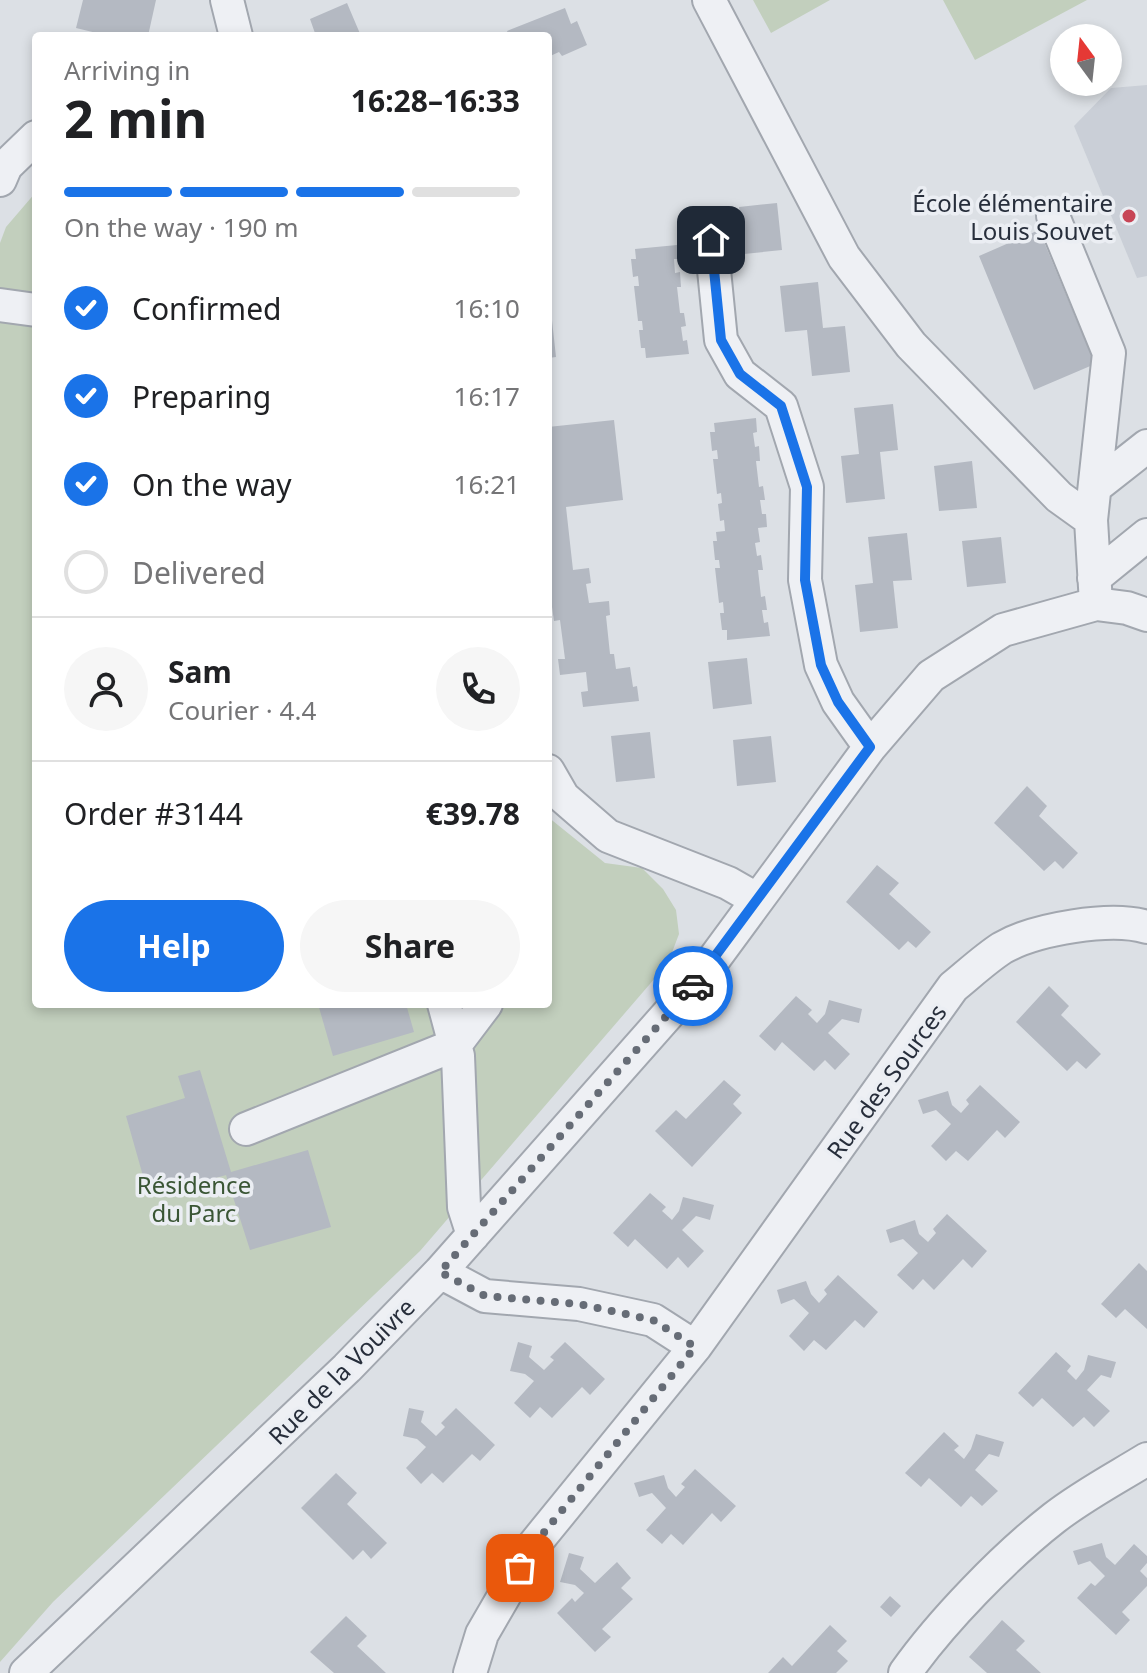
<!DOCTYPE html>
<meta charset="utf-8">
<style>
body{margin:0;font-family:"Noto Sans",sans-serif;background:#f6f6f6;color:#202124;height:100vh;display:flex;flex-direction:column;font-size:30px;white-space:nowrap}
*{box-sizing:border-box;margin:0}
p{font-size:26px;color:#757577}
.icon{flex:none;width:44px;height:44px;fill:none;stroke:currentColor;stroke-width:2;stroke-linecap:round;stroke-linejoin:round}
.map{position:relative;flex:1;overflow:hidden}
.drawer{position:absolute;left:32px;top:32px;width:520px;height:976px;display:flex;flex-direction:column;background:#fff;border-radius:8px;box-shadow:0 4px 12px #0003}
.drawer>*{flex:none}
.needle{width:52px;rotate:345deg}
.fabs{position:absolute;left:1050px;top:24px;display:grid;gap:16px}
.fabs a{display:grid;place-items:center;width:72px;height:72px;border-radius:50%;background:#fff;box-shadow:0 4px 12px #0003;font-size:40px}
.pin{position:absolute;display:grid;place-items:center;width:68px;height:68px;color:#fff;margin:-34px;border-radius:16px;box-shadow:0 4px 12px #0006}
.courier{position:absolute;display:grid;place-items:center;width:80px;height:80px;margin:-40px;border:6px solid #1a73e8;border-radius:50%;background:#fff;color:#222;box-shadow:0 2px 10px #0007}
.head em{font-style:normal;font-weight:700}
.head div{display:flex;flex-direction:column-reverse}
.head{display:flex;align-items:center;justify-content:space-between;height:136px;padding:0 32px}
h1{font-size:52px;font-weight:700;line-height:60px}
.bar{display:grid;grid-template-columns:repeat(4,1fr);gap:12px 8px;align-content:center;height:96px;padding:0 32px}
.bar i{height:10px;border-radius:6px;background:#e0e0e0}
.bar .selected{background:#1a73e8}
.bar p{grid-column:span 4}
.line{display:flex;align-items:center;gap:20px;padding:0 32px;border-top:2px solid #e0e0e0}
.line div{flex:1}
.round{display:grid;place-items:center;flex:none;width:84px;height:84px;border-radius:42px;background:#f6f6f6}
ol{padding:0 32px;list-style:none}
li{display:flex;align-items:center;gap:24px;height:88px}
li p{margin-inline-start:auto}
li .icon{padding:8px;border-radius:50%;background:#1a73e8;color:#fff;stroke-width:4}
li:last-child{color:#757577}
li i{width:44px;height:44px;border:4px solid #e0e0e0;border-radius:50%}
.cta{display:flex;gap:16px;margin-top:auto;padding:16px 32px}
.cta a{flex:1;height:92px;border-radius:48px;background:#1a73e8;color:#fff;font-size:32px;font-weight:700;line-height:92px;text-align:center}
.cta a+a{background:#f6f6f6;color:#202124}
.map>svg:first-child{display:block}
.built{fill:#cacfd7}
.green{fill:#c2cfbd}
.building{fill:#b4b9c2}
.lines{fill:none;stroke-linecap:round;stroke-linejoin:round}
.minor-casing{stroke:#a2a7af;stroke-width:36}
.minor{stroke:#eef0f4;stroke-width:32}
.done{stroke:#666c76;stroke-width:8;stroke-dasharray:0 14.4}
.route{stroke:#1a73e8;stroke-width:10}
.poi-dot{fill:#c74556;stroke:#ebeef3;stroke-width:3}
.labels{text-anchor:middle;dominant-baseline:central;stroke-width:7;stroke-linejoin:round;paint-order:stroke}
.poi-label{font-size:24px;fill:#272e3b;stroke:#ebeef3;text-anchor:end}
.street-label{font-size:24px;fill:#272e3b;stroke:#ebeef3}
.park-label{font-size:24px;fill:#3a5635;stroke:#ebeef3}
</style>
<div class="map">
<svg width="1147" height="1673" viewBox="0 0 1147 1673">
<rect width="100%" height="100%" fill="#dce0e5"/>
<path class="built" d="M1147,85v191l-10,2 -63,-152 37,-38z"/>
<path class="green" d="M753,0h77l-59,33z
M943,0h144l-112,60z
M36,192v812h512v-187l57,46 37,5 21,21 13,21 3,24 -11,29 -248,288 -367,351 -53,60v-1419l6,-16z"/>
<path class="building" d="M83,0h73l-8,36h-39l-33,-8z
M347,3l14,33h-45l-6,-17z
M565,8l6,16 6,-3 10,24 -25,11 -3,-4 -11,5v-21h-39l-2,-5z
M777,203l5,47 -38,4 -5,-47z
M1039,230l56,134 -61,26 -55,-134z
M677,245l1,14h-4l1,14 5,-1 1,15h-4l3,26h4l2,13 -5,1 2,14 4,-1 2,14 -43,4 -1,-10h-4l-2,-18h4l-1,-9h-4l-4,-35h5l-1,-10 -5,1 -2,-18h5l-1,-10z
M818,282l5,46 22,-2 5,46 -38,4 -5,-46 -22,2 -5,-46z
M548,302h2l6,55 -8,1z
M893,404l5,46 -18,2 5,47 -39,4 -5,-47 18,-2 -5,-46z
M756,418l1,14 -4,1 2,14 4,-1 1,15h-4l3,26 4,-1 2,14h-5l2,14h4l1,13 -9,1 2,14 -5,1 2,13 4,-1 2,15h-5l3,27 4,-1 2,14h-5l2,13 4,-1 2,14 -43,4v-10h-5l-2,-17h4l-1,-11 -4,1 -4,-35h5l-1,-8h-4l-2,-19h4l-1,-9 9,-1 -1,-11 -4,1 -2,-17 4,-1 -1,-10 -4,1 -4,-35h5l-1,-9 -5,1 -2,-19h5l-1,-9z
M614,420l9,80 -57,7 7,63 16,-2 2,15 -5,1 3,19 20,-2 1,14 -4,1 4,38h4l2,15 14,-2 3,20 4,-1 2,15 -56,6 -2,-15 7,-1 -2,-19 -26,3 -2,-16h7l-5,-39 -6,1 -2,-14h-4v-180z
M972,461l5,47 -38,3 -5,-45z
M907,533l5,47 -19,1 5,47 -38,4 -5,-47 18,-2 -5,-46z
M1001,537l5,46 -39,4 -5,-46z
M747,658l5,46 -39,5 -5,-47z
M650,732l5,46 -39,4 -5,-46z
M771,736l5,46 -39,4 -4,-46z
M1027,786l20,20 -8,10 39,37 -15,16 -8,-8 -11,10 -50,-48z
M877,865l22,18 -10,11 42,38 -15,16 -8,-7 -9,9 -53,-48z
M1049,986l20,20 -8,9 40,39 -15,15 -9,-8 -10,10 -51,-49z
M796,996l16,14 -4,4 9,9 8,-9 4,-14 33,9 -3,14 -17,-4 -14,14 22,21 -15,16 -10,-10 -11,11 -32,-29 -7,9 -16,-15z
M318,1004h88l8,28 -81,24z
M200,1070l31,102 77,-22 23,77 -81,23 -24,-75 -77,22 -23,-81 59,-18 -7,-22z
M724,1080l17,15 -8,9 9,9 -50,54 -37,-36 21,-21 10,9z
M980,1085l40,37 -15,16 -8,-8 -29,31 -12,-10 -10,10 -15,-15 20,-22 -15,-14 -13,4 -5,-14 30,-9 4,14 9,8 8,-9 -3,-4z
M650,1193l16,14 -4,4 10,9 7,-9 4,-14 31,8 -4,15 -14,-4 -14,14 22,21 -16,17 -10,-11 -11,12 -32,-30 -7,8 -15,-14z
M947,1214l40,37 -15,17 -9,-9 -29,31 -11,-11 -10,11 -16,-15 21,-22 -15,-14 -13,4 -4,-13 29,-10 4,14 9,8 8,-9 -3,-4z
M1139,1263l8,8v58l-22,-20 -9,9 -15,-14z
M838,1275l40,37 -14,16 -9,-8 -29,30 -12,-10 -10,11 -15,-15 20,-23 -15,-14 -13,5 -4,-14 29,-9 5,13 8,9 8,-9 -3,-4z
M518,1342l14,4 -3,11 15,13 10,-10 -4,-3 15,-15 40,37 -15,16 -8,-8 -30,31 -12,-11 -10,11 -16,-15 20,-22 -9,-7 -15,-3z
M1056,1352l15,14 -4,5 9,9 8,-10 4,-15 28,7 -5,16 -10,-3 -14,15 23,21 -16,16 -10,-10 -11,10 -31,-29 -9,9 -15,-14z
M409,1408l15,3 -3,11 15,14 9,-9 -4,-4 15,-15 39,37 -15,16 -8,-7 -29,29 -11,-10 -11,11 -15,-16 20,-21 -9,-8 -14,-3z
M944,1432l15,14 -5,4 10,9 7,-10 5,-15 28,8 -5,15 -10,-3 -14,16 23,21 -16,15 -11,-10 -10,11 -32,-29 -8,9 -16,-14z
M695,1469l41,37 -15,16 -9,-9 -29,32 -12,-11 -9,10 -16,-14 20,-22 -14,-15 -13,4 -5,-14 30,-8 4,13 8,9 9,-10 -4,-3z
M336,1473l21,20 -10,11 40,39 -16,16 -8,-9 -10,10 -52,-52z
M1102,1543l4,14 9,8 19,-21 13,12v7l-7,8 7,7v8l-25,26 8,8 -14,15 -39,-37 14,-15 4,3 10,-10 -15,-15 -12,4 -5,-14z
M569,1553l15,4 -4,12 15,14 22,-21 14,16 -10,10 12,11 -31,30 9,8 -16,15 -38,-39 15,-15 3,4 9,-9 -9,-8 -15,-3z
M890,1596l11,10 -10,11 -11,-10z
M346,1616l21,20 -10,10 29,27h-52l-24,-21z
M1002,1620l23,21 -9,9 25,23h-54l-18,-16z
M830,1625l17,16 -10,10 11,10 -12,12h-68l15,-16 9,9z"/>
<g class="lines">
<defs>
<path id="minor" d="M227,0l9,36
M709,0l135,257 67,88 148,152 32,23
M0,180l6,-14 30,-29
M1053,216l56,137 -18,167 5,84
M711,240l10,100 19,34 41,32 26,81 -2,93 16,85 17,37 32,45
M0,305l36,5
M1095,487l52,-41
M1094,578l53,-43
M548,771l15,26 45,39 120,47 28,16
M444,1004l14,52 6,151 9,28
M246,1129l209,-84 31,-41
M440,1272l45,24 94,8 74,16 42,27
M26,1673l321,-305 93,-96 260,-294 170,-231 61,-71 72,-46 50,-14 43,-12 31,4 20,7
M470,1673l12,-39 51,-88 162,-199 258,-360c16,-13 32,-28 49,-39 33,-19 109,-32 145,-21
M905,1673c36,-51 99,-116 149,-155 28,-22 62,-40 93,-59"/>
</defs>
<use href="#minor" class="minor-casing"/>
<use href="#minor" class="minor"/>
</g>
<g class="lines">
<path class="done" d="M520,1568l13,-22 162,-199 -42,-27 -74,-16 -94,-8 -45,-24 253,-286"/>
<path class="route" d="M693,986l177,-239 -32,-45 -17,-37 -16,-85 2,-93 -26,-81 -41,-32 -19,-34 -10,-100"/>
</g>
<circle class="poi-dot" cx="1129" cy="216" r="8"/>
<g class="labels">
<g class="poi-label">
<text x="1113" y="202">École élémentaire<tspan x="1113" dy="28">Louis Souvet</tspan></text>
</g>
<g class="street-label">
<text transform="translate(886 1081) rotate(-54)">Rue des Sources</text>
<text transform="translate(341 1371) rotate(-45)">Rue de la Vouivre</text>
</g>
<g class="park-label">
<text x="194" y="1184">Résidence<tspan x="194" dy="28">du Parc</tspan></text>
</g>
</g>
</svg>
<div class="fabs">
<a><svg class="needle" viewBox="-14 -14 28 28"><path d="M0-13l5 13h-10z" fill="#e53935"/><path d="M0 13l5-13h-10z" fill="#757577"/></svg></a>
</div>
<div class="pin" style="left:520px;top:1568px;background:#ea580c"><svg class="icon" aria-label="bag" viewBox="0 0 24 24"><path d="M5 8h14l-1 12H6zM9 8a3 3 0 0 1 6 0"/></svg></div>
<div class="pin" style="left:711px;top:240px;background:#1f2937"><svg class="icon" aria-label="home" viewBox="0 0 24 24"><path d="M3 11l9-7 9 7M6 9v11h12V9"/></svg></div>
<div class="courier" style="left:693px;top:986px"><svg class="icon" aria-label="car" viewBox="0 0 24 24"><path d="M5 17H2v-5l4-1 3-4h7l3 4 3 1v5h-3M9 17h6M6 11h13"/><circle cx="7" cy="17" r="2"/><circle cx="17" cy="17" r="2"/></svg></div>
<section class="drawer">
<div class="head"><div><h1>2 min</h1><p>Arriving in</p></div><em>16:28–16:33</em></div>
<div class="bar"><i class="selected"></i><i class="selected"></i><i class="selected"></i><i></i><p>On the way · 190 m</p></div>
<ol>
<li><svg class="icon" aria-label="check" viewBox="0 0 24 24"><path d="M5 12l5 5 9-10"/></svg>Confirmed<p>16:10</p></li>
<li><svg class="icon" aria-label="check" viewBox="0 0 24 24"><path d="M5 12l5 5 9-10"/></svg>Preparing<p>16:17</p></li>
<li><svg class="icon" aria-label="check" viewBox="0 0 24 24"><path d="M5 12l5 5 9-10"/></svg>On the way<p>16:21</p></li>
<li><i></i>Delivered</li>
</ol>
<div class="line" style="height:144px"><a class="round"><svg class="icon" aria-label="person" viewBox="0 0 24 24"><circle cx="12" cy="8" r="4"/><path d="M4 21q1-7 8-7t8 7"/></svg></a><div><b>Sam</b><p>Courier · 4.4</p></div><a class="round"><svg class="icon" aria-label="phone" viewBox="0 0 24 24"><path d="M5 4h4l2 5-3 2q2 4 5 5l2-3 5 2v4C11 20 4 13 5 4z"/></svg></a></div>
<div class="line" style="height:104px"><div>Order #3144</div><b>€39.78</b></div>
<div class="cta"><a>Help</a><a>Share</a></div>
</section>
</div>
